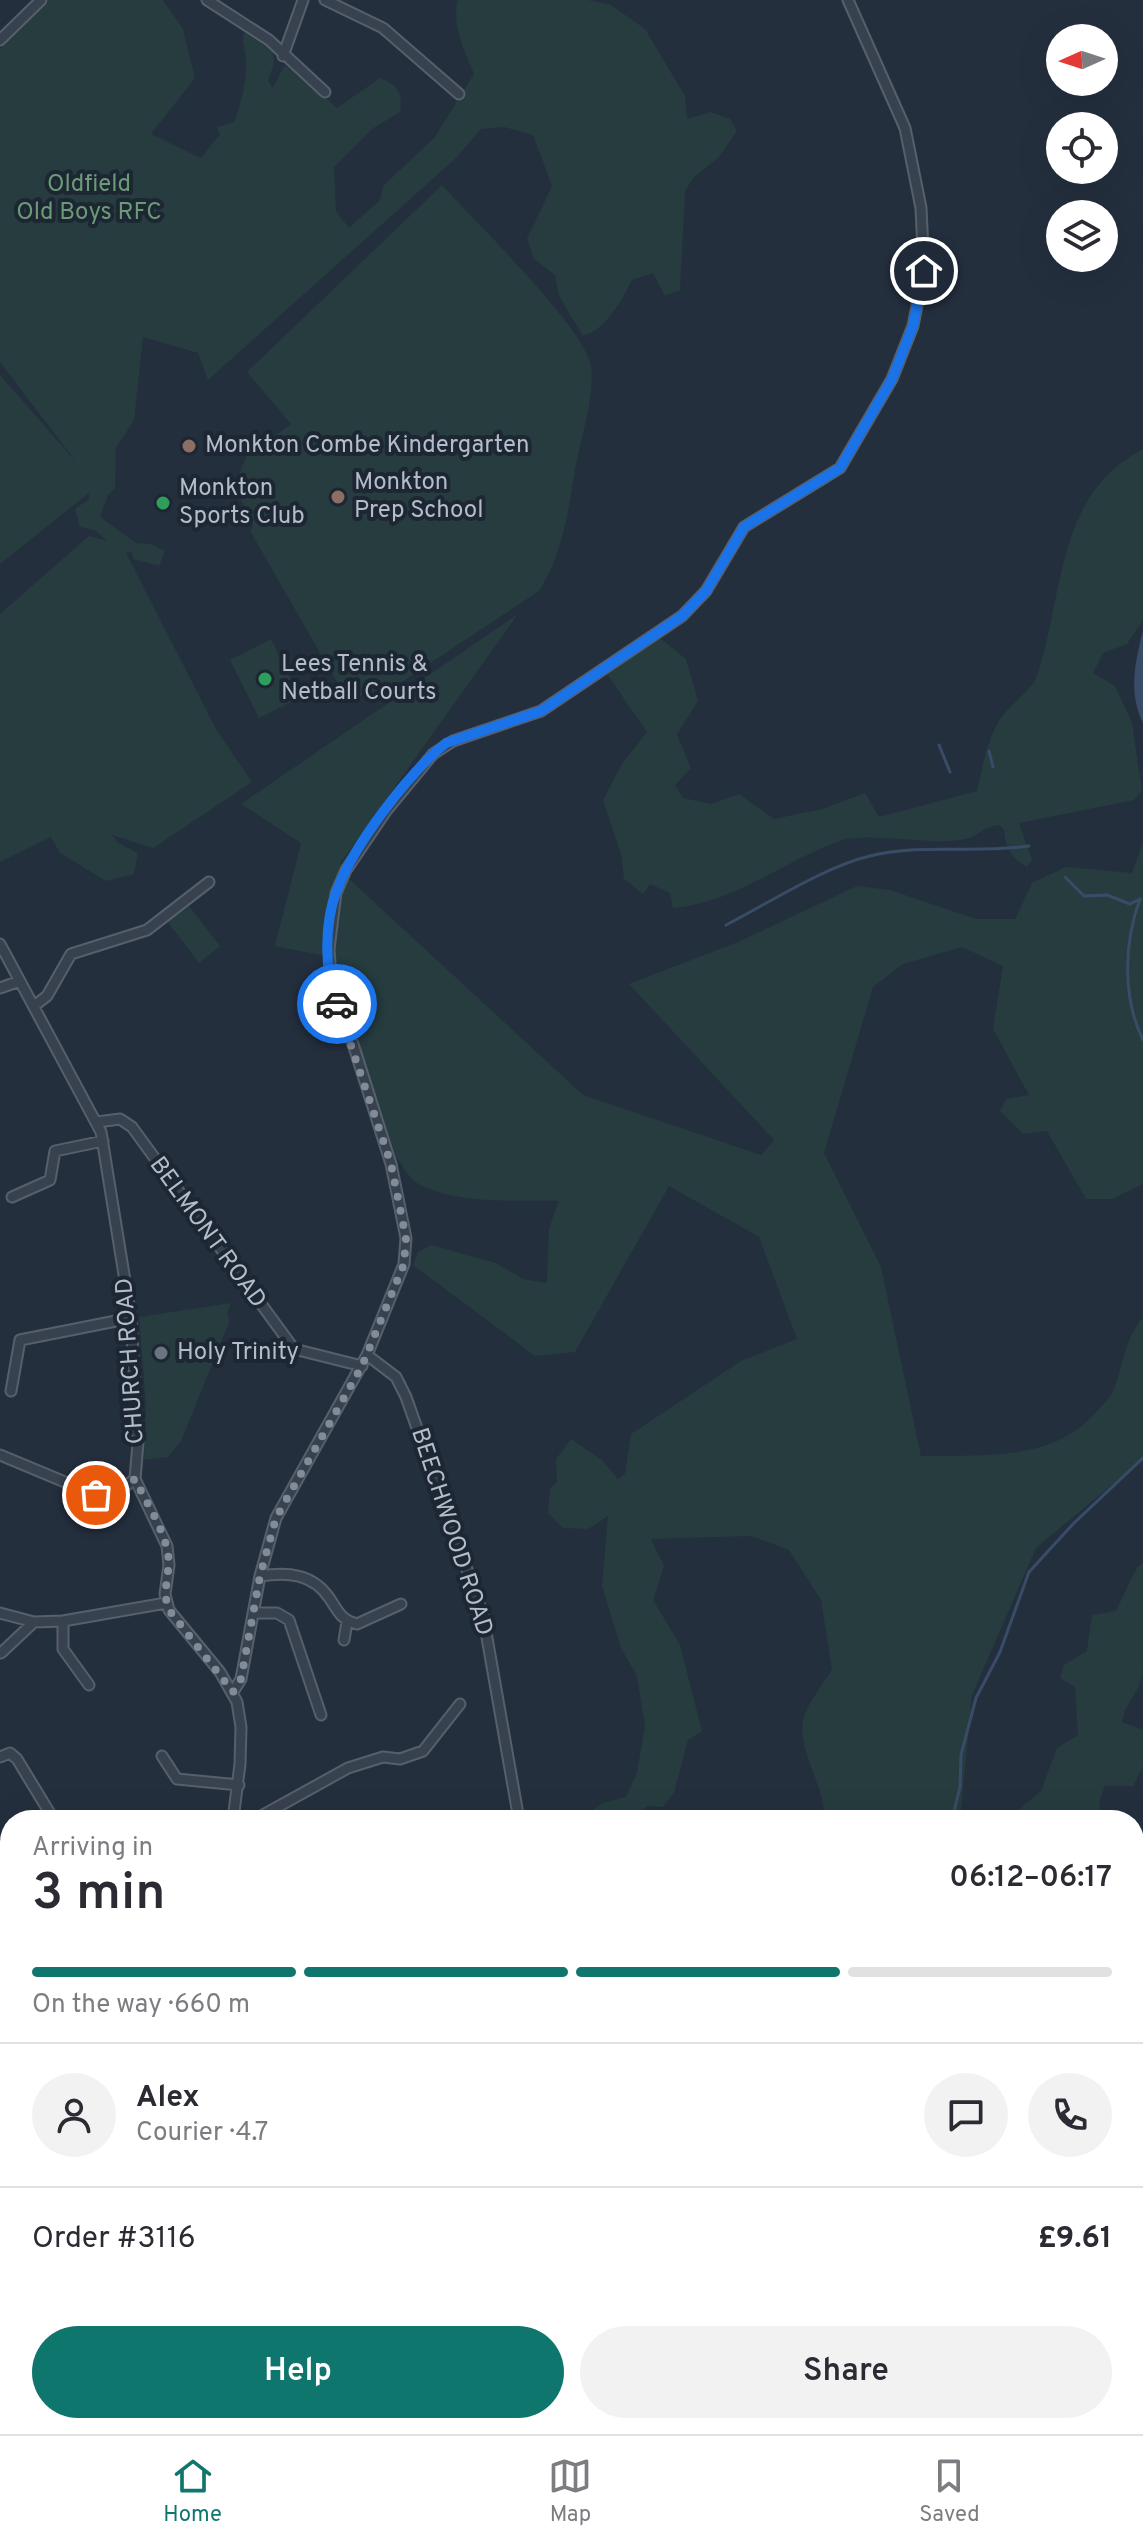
<!DOCTYPE html>
<meta charset="utf-8">
<style>
body{margin:0;font-family:Overpass,sans-serif;background:#f2f2f3;color:#2b2b33;height:100vh;display:flex;flex-direction:column;font-size:30px;white-space:nowrap}
*{box-sizing:border-box;margin:0}
p{font-size:26px;color:#7c7c81}
.icon{flex:none;width:44px;height:44px;fill:none;stroke:currentColor;stroke-width:2;stroke-linecap:round;stroke-linejoin:round}
.map{position:relative;flex:1;overflow:hidden}
.drawer{position:absolute;left:0px;top:1810px;width:1144px;height:624px;display:flex;flex-direction:column;background:#fff;border-radius:32px 32px 0 0;box-shadow:0 8px 32px #0002}
.drawer>*{flex:none}
.needle{width:52px;rotate:267deg}
.tools{position:absolute;left:1046px;top:24px;display:grid;gap:16px}
.tools a{display:grid;place-items:center;width:72px;height:72px;border-radius:50%;background:#fff;box-shadow:0 8px 32px #0002;font-size:40px}
.pin{position:absolute;display:grid;place-items:center;width:68px;height:68px;color:#fff;margin:-34px;border:4px solid #fff;border-radius:50%;box-shadow:0 2px 8px #0007}
.courier{position:absolute;display:grid;place-items:center;width:80px;height:80px;margin:-40px;border:6px solid #1a73e8;border-radius:50%;background:#fff;color:#222;box-shadow:0 2px 10px #0007}
.overview em{font-style:normal;font-weight:600}
.overview div{display:flex;flex-direction:column-reverse}
.overview{display:flex;align-items:center;justify-content:space-between;height:136px;padding:0 32px}
h1{font-size:52px;font-weight:600;line-height:60px}
.bar{display:grid;grid-template-columns:repeat(4,1fr);gap:12px 8px;align-content:center;height:96px;padding:0 32px}
.bar i{height:10px;border-radius:6px;background:#e1e1e2}
.bar .active{background:#0f766e}
.bar p{grid-column:span 4}
.line{display:flex;align-items:center;gap:20px;padding:0 32px;border-top:2px solid #e1e1e2}
.line div{flex:1}
.round{display:grid;place-items:center;flex:none;width:84px;height:84px;border-radius:42px;background:#f2f2f3}
.button{display:flex;gap:16px;margin-top:auto;padding:16px 32px}
.button a{flex:1;height:92px;border-radius:48px;background:#0f766e;color:#fff;font-size:32px;font-weight:600;line-height:92px;text-align:center}
.button a+a{background:#f2f2f3;color:#2b2b33}
.tab-bar{display:flex;justify-content:space-around;align-items:center;height:112px;border-top:2px solid #e1e1e2;background:#fff;font-size:22px;color:#7c7c81}
.tab-bar a{display:grid;justify-items:center;gap:4px}
.tab-bar .active{color:#0f766e}
.map>svg:first-child{display:block}
.green{fill:#263c3f}
.water{fill:#394c67}
.lines{fill:none;stroke-linecap:round;stroke-linejoin:round}
.stream{stroke:#394c67;stroke-width:3}
.minor-casing{stroke:#565f6c;stroke-width:13}
.primary-casing{stroke:#414a57;stroke-width:18}
.minor{stroke:#38414e;stroke-width:9}
.primary{stroke:#56606e;stroke-width:14}
.done{stroke:#828b98;stroke-width:8;stroke-dasharray:0 14.4}
.route{stroke:#1a73e8;stroke-width:10}
.education-dot{fill:#8d6e63;stroke:#1d2633;stroke-width:3}
.leisure-dot{fill:#2e9e5b;stroke:#1d2633;stroke-width:3}
.worship-dot{fill:#6b7280;stroke:#1d2633;stroke-width:3}
.labels{text-anchor:middle;dominant-baseline:central;stroke-width:8;stroke-linejoin:round;paint-order:stroke}
.park-label{font-size:24px;fill:#6b9a76;stroke:#1d2633}
.poi-label{font-size:24px;fill:#b4bcc9;stroke:#1d2633;text-anchor:start}
.street-label{font-size:24px;fill:#b4bcc9;stroke:#1d2633}
</style>
<div class="map">
<svg width="1143" height="2434" viewBox="0 0 1143 2434">
<rect width="100%" height="100%" fill="#242f3e"/>
<path class="green" d="M49,0h114l20,29 12,49 -44,56 50,24 19,-24 -3,-7 17,-5c8,-20 13,-42 12,-64 -1,-10 -5,-15 -2,-25l7,-1 22,18 1,13 -6,18 5,7 11,-22 10,3 43,39 43,-30c18,7 23,14 20,34l-28,17 -38,38 2,44 13,17 31,-28 3,-14 51,-48 40,-64c-9,-22 -23,-49 -16,-74h130l23,5 34,24 40,67 2,23 24,-7 19,7 7,12 -19,27 -24,19 -9,14 -5,99 -15,6 -12,-23 -21,7c-12,22 -24,48 -49,56l-24,-40 -4,-21 -21,-16 -7,-20 25,-53 -19,-51 -29,-8 -23,2 -26,30 -247,221 -10,-27 -55,-16 -9,83 -18,28 -1,40 -7,7 -8,22 36,26 15,1 14,7 -6,15 -26,-7 -1,-7 -6,1 90,176 36,53 -99,66 -41,-13 6,8 20,10 -4,21 -28,7 -46,-28 -9,-16 -51,25v-248l89,-78 18,5 -12,-11 -15,-3 -5,-18 14,-10v-6l-89,71v-189l77,88 -77,-101v-313z
M442,185c31,34 139,140 148,177 7,28 -10,79 -15,108 -7,43 -13,85 -36,121l-157,104 -37,1 -95,-165 3,-4 -18,-41 11,-29 45,-33 -44,-52z
M1143,449v171l-16,24 -24,9 -10,20 22,13 17,37 10,68 -8,9 -115,23 13,37 -5,7c-16,-9 -22,-20 -23,-38l-5,-4c-14,1 -21,11 -33,14 -35,8 -100,-9 -129,3 -56,21 -102,60 -164,66l-3,-15 -20,-9 -7,10 -19,-15 -3,-25 -18,-54 19,-36 25,-32 -40,-58 53,-36 26,21 12,42 -21,33 14,34 -16,17 8,13 28,6 28,-10 35,25 48,-10 43,-16 14,24 98,-26c6,-24 9,-49 22,-70 10,-17 33,-29 39,-48 26,-80 18,-179 105,-224z
M518,614l-178,250 8,14 235,217 178,60 13,-15 -145,-156 109,-42 119,-56 33,4 86,29h39l17,-36 34,-16 66,6 11,-31v342l-31,15h-26l-39,-68 -24,3 -23,-23 6,-12 23,-4 -36,-66 10,-63 -41,-19 -59,17 -30,23 -49,166 57,114 40,189c64,-2 132,7 177,-46 5,-6 12,-12 15,-19 10,-23 12,-55 30,-73v141l-107,89 -64,147 -12,125h-136c3,-35 -33,-74 -18,-109 7,-14 18,-29 26,-42l-11,-69 -32,-50 -38,-14 -100,3 13,27 -11,34 27,45 22,86 -14,9 -14,53 -11,14 -15,-1 -19,14h-52l26,-17 23,-6 11,-24 8,-47 -8,-50 -16,-28 -19,-62 6,-70 -20,13 -25,-1 -15,-15 2,-24 7,-7 -1,-23 15,-20 32,22 15,18 7,-5 6,-40 110,-73 56,-22 -38,-102 -90,-51 -94,166 -40,4 -122,-91 5,-13 13,-7 65,18 27,16 24,4 2,-55 10,-27c-41,-1 -105,4 -142,-18 -8,-5 -14,-17 -20,-25l-60,-168 -2,-32 -60,-12 26,-103 -60,-39z
M271,639l29,59 -41,20 -29,-58z
M189,906l31,40 -21,17 -31,-41z
M231,1303l-4,10 3,7 -49,121 -13,16 -24,3 2,-54 -7,-89z
M1143,1563c0,35 0,73 0,108 -2,21 -18,31 -21,51l21,8v37l-10,19h-28l-6,16 4,18h-66l-18,-11 22,-18 16,-43 21,-13 -3,-48 -15,-9 4,-13 23,-14 5,-36 24,-4 21,-44z"/>
<path class="water" d="M1143,631v92c-15,-30 -8,-61 0,-92z"/>
<g class="lines">
<path class="stream" d="M939,745l11,27
M989,751l4,16
M1065,877l19,19 23,-1 23,9 10,-5c-16,43 -18,98 3,141
M726,925c41,-21 100,-59 144,-69 52,-13 107,-2 159,-10
M952,1820l8,-33 1,-32 15,-57 24,-46 29,-80 45,-49 69,-65
M840,2424v10"/>
<defs>
<path id="minor" d="M207,0l62,40 56,52
M325,0l58,28 76,66
M0,40l41,-40
M283,56l20,-56
M0,944l101,188 30,186 7,125 -3,36 32,67 2,19 -4,29 4,16 51,62 17,30 4,25 -1,37 -7,56
M0,988l20,-7
M34,1006l13,-10 24,-42 76,-24 62,-48
M97,1122l23,-3 12,8 162,222 68,17
M12,1197l38,-17 5,-29 48,-10
M367,1355l29,22 10,20 77,218 36,205
M11,1391l9,-51 111,-22
M0,1455l96,40 16,1 23,-17
M260,1576c27,-4 53,-3 70,23 8,12 11,21 27,25l44,-20
M0,1613l34,9
M254,1613h23l12,7 32,95
M63,1621v28l26,36
M344,1640l3,-18
M1,1653l33,-31 29,-1 103,-18
M233,1692l8,-13 19,-103 16,-58 91,-163 37,-91 2,-26 -15,-74 -37,-117 -22,-54 -3,-44 7,-56 10,-23 40,-59 47,-57 20,-13 88,-30 141,-95 24,-25 38,-64 96,-59 52,-89 21,-53 11,-55 -3,-63 -16,-80 -57,-128
M162,1756l15,23 62,6
M0,1757l10,-4 7,6 37,61
M254,1820l94,-52 35,-11 17,2 23,-8 37,-47
M0,2052l10,-5
M0,2248l10,-5
M0,2420h4
M456,2434l3,-10"/>
<path id="primary" d="M0,2018l10,22
M142,2424l4,10"/>
</defs>
<use href="#minor" class="minor-casing"/>
<use href="#primary" class="primary-casing"/>
<use href="#minor" class="minor"/>
<use href="#primary" class="primary"/>
</g>
<g class="lines">
<path class="done" d="M96,1495l16,1 23,-17c11,23 29,50 33,75 3,19 -7,37 1,56l64,82 8,-13 19,-103 16,-58 86,-152 42,-102 2,-26 -15,-74 -54,-160"/>
<path class="route" d="M337,1004c-13,-32 -13,-82 0,-114 18,-47 71,-116 109,-147l95,-32 141,-95 24,-25 38,-64 96,-59 52,-89 21,-53 11,-55"/>
</g>
<g class="education-dot">
<circle cx="189" cy="446" r="8"/>
<circle cx="338" cy="497" r="8"/>
</g>
<g class="leisure-dot">
<circle cx="163" cy="503" r="8"/>
<circle cx="265" cy="679" r="8"/>
</g>
<circle class="worship-dot" cx="161" cy="1353" r="8"/>
<g class="labels">
<g class="park-label">
<text x="89" y="185">Oldfield<tspan x="89" dy="28">Old Boys RFC</tspan></text>
</g>
<g class="poi-label">
<text x="205" y="446">Monkton Combe Kindergarten</text>
<text x="354" y="483">Monkton<tspan x="354" dy="28">Prep School</tspan></text>
<text x="179" y="489">Monkton<tspan x="179" dy="28">Sports Club</tspan></text>
<text x="281" y="665">Lees Tennis &amp;<tspan x="281" dy="28">Netball Courts</tspan></text>
<text x="177" y="1353">Holy Trinity</text>
</g>
<g class="street-label">
<text transform="translate(207 1233) rotate(54)">BELMONT ROAD</text>
<text transform="translate(131 1361) rotate(-94)">CHURCH ROAD</text>
<text transform="translate(451 1532) rotate(72)">BEECHWOOD ROAD</text>
</g>
</g>
</svg>
<div class="tools">
<a><svg class="needle" viewBox="-14 -14 28 28"><path d="M0-13l5 13h-10z" fill="#e53935"/><path d="M0 13l5-13h-10z" fill="#7c7c81"/></svg></a>
<a><svg class="icon" aria-label="locate" viewBox="0 0 24 24"><circle cx="12" cy="12" r="6"/><path d="M12 2v4M12 18v4M2 12h4M18 12h4"/></svg></a>
<a><svg class="icon" aria-label="layers" viewBox="0 0 24 24"><path d="M12 4l9 5-9 5-9-5zM3 14l9 5 9-5"/></svg></a>
</div>
<div class="pin" style="left:96px;top:1495px;background:#ea580c"><svg class="icon" aria-label="bag" viewBox="0 0 24 24"><path d="M5 8h14l-1 12H6zM9 8a3 3 0 0 1 6 0"/></svg></div>
<div class="pin" style="left:924px;top:271px;background:#1f2937"><svg class="icon" aria-label="home" viewBox="0 0 24 24"><path d="M3 11l9-7 9 7M6 9v11h12V9"/></svg></div>
<div class="courier" style="left:337px;top:1004px"><svg class="icon" aria-label="car" viewBox="0 0 24 24"><path d="M5 17H2v-5l4-1 3-4h7l3 4 3 1v5h-3M9 17h6M6 11h13"/><circle cx="7" cy="17" r="2"/><circle cx="17" cy="17" r="2"/></svg></div>
<section class="drawer">
<div class="overview"><div><h1>3 min</h1><p>Arriving in</p></div><em>06:12–06:17</em></div>
<div class="bar"><i class="active"></i><i class="active"></i><i class="active"></i><i></i><p>On the way · 660 m</p></div>
<div class="line" style="height:144px"><a class="round"><svg class="icon" aria-label="person" viewBox="0 0 24 24"><circle cx="12" cy="8" r="4"/><path d="M4 21q1-7 8-7t8 7"/></svg></a><div><b>Alex</b><p>Courier · 4.7</p></div><a class="round"><svg class="icon" aria-label="chat" viewBox="0 0 24 24"><path d="M4 5h16v11H9l-5 4z"/></svg></a><a class="round"><svg class="icon" aria-label="phone" viewBox="0 0 24 24"><path d="M5 4h4l2 5-3 2q2 4 5 5l2-3 5 2v4C11 20 4 13 5 4z"/></svg></a></div>
<div class="line" style="height:104px"><div>Order #3116</div><b>£9.61</b></div>
<div class="button"><a>Help</a><a>Share</a></div>
</section>
</div>
<nav class="tab-bar">
<a class="active"><svg class="icon" aria-label="home" viewBox="0 0 24 24"><path d="M3 11l9-7 9 7M6 9v11h12V9"/></svg>Home</a>
<a><svg class="icon" aria-label="map" viewBox="0 0 24 24"><path d="M3 6l6-2 6 2 6-2v14l-6 2-6-2-6 2zM9 4v14M15 6v14"/></svg>Map</a>
<a><svg class="icon" aria-label="saved" viewBox="0 0 24 24"><path d="M7 4h10v16l-5-4-5 4z"/></svg>Saved</a>
</nav>
